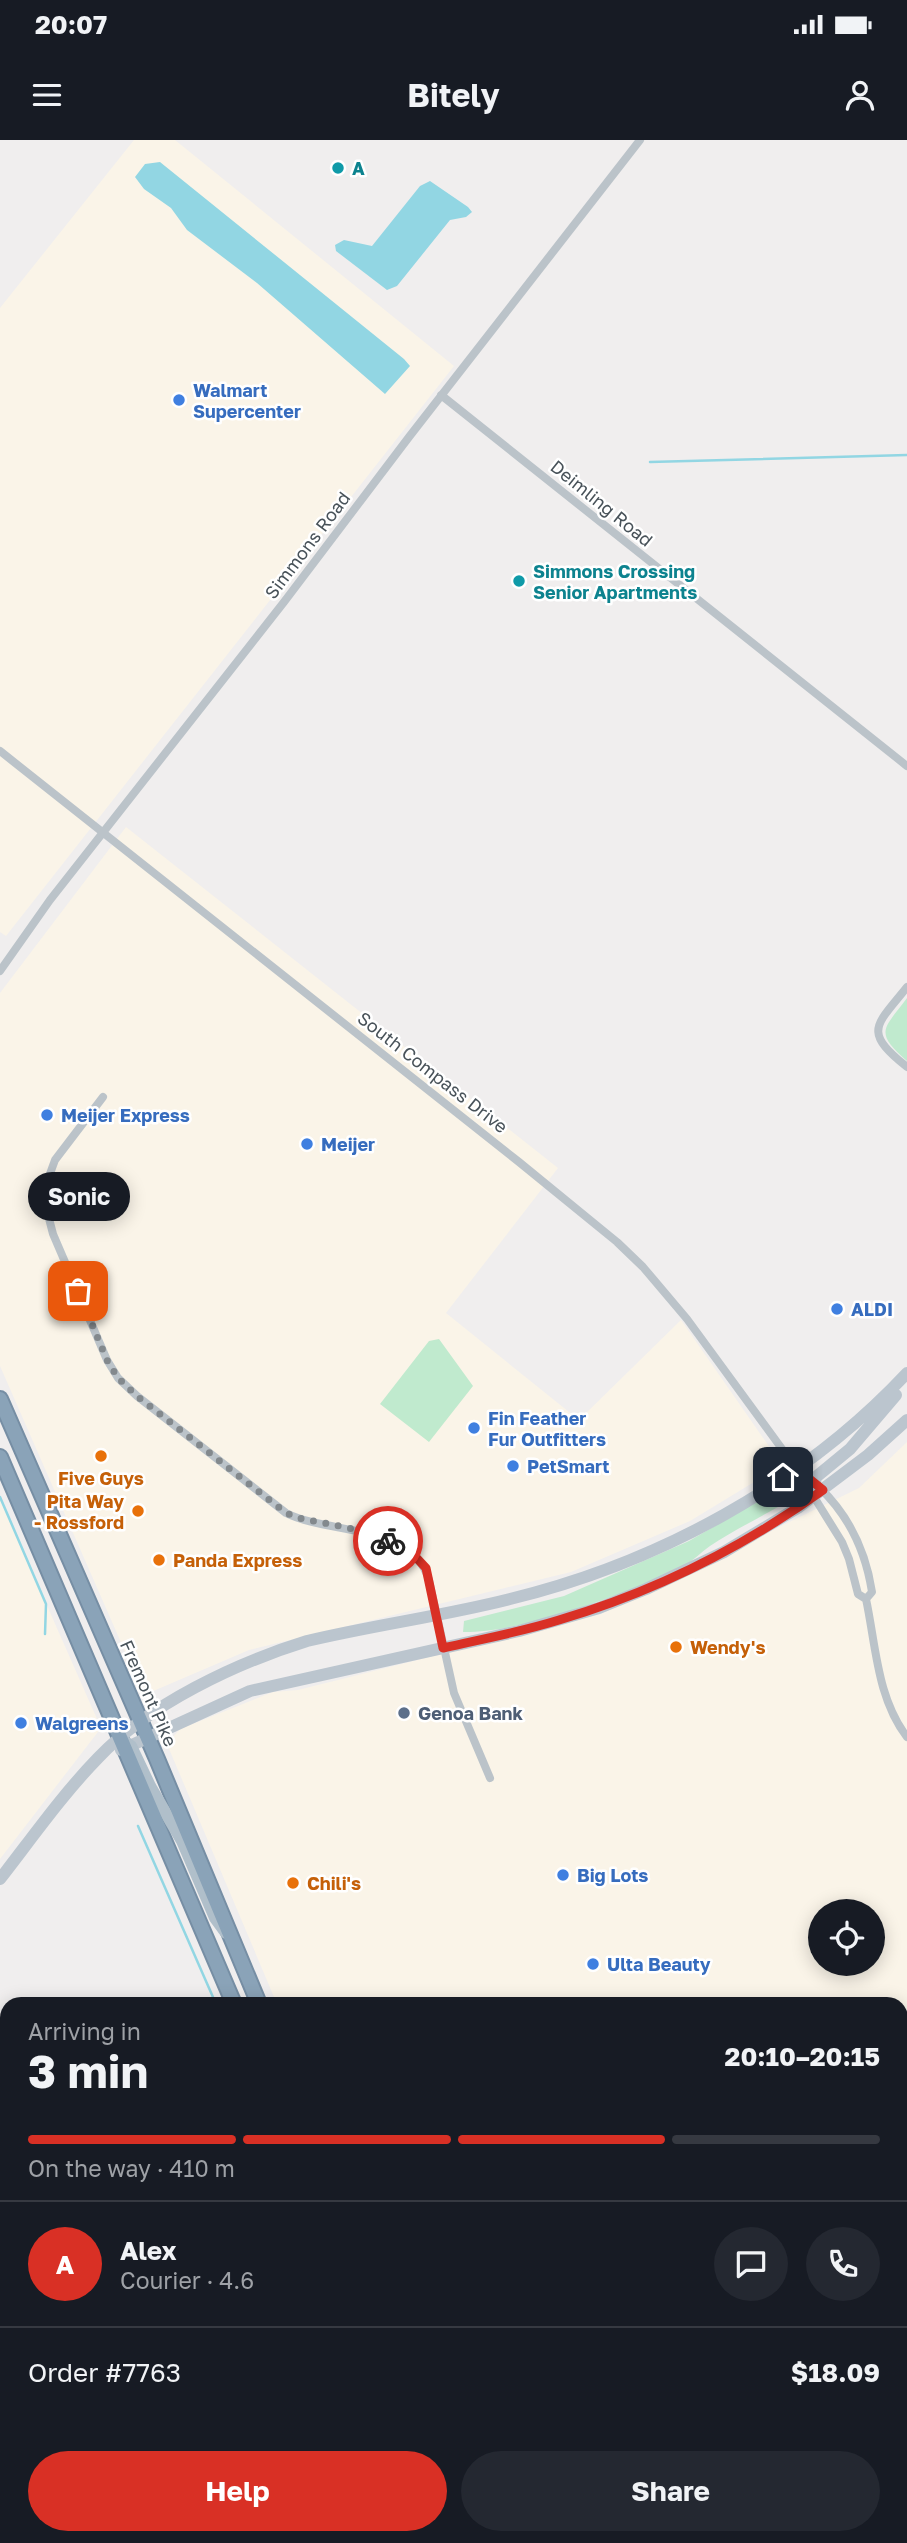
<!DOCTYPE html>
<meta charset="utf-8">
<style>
body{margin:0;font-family:"Golos Text",sans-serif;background:#242831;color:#f1f3f6;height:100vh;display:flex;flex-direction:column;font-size:26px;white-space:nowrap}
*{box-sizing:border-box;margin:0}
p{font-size:23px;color:#9ea1a6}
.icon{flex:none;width:38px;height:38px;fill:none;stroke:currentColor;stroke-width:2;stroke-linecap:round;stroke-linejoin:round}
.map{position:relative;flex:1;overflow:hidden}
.panel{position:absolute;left:0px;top:1857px;width:908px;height:548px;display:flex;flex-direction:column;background:#171b24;border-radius:21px 21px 0 0;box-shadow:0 4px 18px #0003}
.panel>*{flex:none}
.controls{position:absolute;left:808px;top:1759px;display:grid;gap:14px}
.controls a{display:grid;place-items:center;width:77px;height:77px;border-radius:50%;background:#171b24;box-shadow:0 4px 18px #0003;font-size:35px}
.pin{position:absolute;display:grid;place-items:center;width:60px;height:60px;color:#fff;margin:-30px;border-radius:14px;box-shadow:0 4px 10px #0006}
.courier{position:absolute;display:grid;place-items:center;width:70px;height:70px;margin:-35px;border:5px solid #d93025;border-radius:50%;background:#fff;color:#222;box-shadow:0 2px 9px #0007}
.bubble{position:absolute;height:49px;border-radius:24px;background:#171b24;box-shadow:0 4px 18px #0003;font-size:23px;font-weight:700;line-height:49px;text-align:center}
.summary em{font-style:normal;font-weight:700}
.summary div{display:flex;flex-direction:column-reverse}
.summary{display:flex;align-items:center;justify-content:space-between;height:119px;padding:0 28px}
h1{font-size:46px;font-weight:700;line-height:52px}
.bar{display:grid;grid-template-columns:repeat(4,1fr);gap:10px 7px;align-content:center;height:84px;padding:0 28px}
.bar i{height:9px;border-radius:5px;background:#363941}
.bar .selected{background:#d93025}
.bar p{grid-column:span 4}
.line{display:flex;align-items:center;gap:18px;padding:0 28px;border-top:2px solid #363941}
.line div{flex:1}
.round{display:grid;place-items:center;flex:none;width:74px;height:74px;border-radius:37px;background:#242831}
.cta{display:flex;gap:14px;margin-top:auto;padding:14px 28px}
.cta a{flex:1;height:80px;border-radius:42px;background:#d93025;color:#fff;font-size:28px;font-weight:700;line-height:80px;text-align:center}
.cta a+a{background:#242831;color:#f1f3f6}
.status{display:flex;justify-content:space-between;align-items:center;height:49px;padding:0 35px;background:#171b24;direction:ltr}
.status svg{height:19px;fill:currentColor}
header{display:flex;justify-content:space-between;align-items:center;height:91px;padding:0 28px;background:#171b24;font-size:32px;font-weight:700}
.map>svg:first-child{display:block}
.commercial{fill:#faf4e8;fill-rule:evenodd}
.green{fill:#c0eace}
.water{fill:#92d6e3}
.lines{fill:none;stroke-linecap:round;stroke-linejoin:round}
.stream{stroke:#92d6e3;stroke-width:2.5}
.highway-casing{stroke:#768ea4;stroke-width:18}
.street{stroke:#bbc3c9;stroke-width:8}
.secondary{stroke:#bbc5ce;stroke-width:12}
.primary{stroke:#b0bfca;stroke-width:12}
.highway{stroke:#8aa3b8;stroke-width:14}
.done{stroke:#83898d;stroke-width:7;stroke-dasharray:0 12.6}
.route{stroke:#d93025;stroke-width:9}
.culture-dot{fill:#0f9aa8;stroke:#fff;stroke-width:2.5}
.shop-dot{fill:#3f7fe0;stroke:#fff;stroke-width:2.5}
.food-dot{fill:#e8710a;stroke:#fff;stroke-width:2.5}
.service-dot{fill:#5c6f8a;stroke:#fff;stroke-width:2.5}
.labels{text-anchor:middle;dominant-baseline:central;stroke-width:5;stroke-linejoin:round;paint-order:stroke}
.culture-label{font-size:18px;font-weight:bold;fill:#0d838f;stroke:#fff;text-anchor:start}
.shop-label{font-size:18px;font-weight:bold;fill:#366cbe;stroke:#fff;text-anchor:start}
.street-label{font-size:18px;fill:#485259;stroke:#fff}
.food-label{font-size:18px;font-weight:bold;fill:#c56008;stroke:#fff;text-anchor:start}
.service-label{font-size:18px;font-weight:bold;fill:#4e5e75;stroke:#fff;text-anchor:start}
</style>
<div class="status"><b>20:07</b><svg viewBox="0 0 49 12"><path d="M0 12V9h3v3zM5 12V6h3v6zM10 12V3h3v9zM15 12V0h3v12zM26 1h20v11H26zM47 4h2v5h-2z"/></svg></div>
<header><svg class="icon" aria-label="menu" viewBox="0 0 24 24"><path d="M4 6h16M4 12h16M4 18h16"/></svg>Bitely<svg class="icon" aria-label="person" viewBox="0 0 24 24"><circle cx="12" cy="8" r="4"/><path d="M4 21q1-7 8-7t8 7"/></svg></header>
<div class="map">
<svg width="907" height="2403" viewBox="0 0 907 2403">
<rect width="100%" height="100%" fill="#f0eeee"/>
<path class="commercial" d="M134,0h41l279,226 -448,570 -6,-4v-624z
M126,687l432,341 -112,145 133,107 102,-100 101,145 -92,56 -119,51 -322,78 -105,45 -144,-329v-373z
M907,1302v1101h-403l-3,-5h400v-534h-624l-110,-260 13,-15 93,-37 25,-2 303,-76 258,-126zM821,1771h52v53h-52z
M0,1359l101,229 -101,131z"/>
<path class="green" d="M907,858v63c-33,-29 -24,-31 0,-63z
M439,1199l34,47 -44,56 -49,-38 49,-63z
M787,1346l7,12c-28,16 -58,31 -84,48 -9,6 -17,15 -26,20 -55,27 -161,67 -221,66l1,-11 100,-25 125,-55 88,-51z"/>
<path class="water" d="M160,22l244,197 6,7 -25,28 -128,-111 -70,-53 -16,-22 -27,-19 -9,-12 10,-13z
M430,41l38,26 4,5 -6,5 -16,3 -53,66 -10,4 -51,-39 -1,-6 9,-5 28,6 48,-60z"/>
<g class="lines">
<path class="stream" d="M650,322l257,-7
M0,1357l46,107 -1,30
M138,1686l78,178"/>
<defs>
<path id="highway" d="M0,1259l157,360 102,245
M0,1317l234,547
M473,2398l2,5"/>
</defs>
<use href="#highway" class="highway-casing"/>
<path class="street" d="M441,255l466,371
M0,611l519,411 98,80 26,25 44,52 109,149 46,74 7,17 9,35 8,5c10,47 11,99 41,138
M0,831l50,-71 234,-298 125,-165 231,-297
M907,847c-31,39 -45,44 0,80
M103,957l-48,63 -8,22 -1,25 7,27 54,126 11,18 19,18 149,117c43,22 126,10 143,67l25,113 36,85
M820,1348c29,28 46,65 52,104l-6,7"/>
<path class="secondary" d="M812,1357l4,-20 34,-28 46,-54
M121,1610l129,-59 269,-60 80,-23 47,-19 78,-37 75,-45 69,-52 39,-35
M0,1739c32,-41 62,-84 98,-121 51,-54 138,-95 209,-117 67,-16 136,-25 203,-42 148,-36 292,-114 397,-226"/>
<path class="primary" d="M120,1598l11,8 19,40 32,55 33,77 11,15"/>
<use href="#highway" class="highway"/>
</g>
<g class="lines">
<path class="done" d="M78,1151l29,69 11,18 19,18 149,117 13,5 50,10 39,13"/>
<path class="route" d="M388,1401l23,11 15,16 17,80c39,-9 78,-16 116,-28 95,-28 183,-72 264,-130l-27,-22 -13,9"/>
</g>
<g class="culture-dot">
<circle cx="338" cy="28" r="7"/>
<circle cx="519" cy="441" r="7"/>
</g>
<g class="shop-dot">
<circle cx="179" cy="260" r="7"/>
<circle cx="47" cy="975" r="7"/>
<circle cx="307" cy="1004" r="7"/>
<circle cx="837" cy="1169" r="7"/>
<circle cx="474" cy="1288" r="7"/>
<circle cx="513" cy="1326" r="7"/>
<circle cx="21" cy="1583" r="7"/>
<circle cx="563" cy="1735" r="7"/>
<circle cx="593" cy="1824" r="7"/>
</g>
<g class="food-dot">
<circle cx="101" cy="1316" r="7"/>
<circle cx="138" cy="1371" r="7"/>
<circle cx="159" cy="1420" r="7"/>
<circle cx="676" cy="1507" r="7"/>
<circle cx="293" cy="1743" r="7"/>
</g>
<circle class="service-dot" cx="404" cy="1573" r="7"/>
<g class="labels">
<g class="culture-label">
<text x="352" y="28">A</text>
<text x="533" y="431">Simmons Crossing<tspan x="533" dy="21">Senior Apartments</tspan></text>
</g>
<g class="shop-label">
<text x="193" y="250">Walmart<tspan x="193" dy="21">Supercenter</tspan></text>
<text x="61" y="975">Meijer Express</text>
<text x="321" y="1004">Meijer</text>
<text x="851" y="1169">ALDI</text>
<text x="488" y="1278">Fin Feather<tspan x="488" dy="21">Fur Outfitters</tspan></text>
<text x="527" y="1326">PetSmart</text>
<text x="35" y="1583">Walgreens</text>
<text x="577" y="1735">Big Lots</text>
<text x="607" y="1824">Ulta Beauty</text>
</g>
<g class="street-label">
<text transform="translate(602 363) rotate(39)">Deimling Road</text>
<text transform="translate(307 405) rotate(-53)">Simmons Road</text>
<text transform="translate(433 932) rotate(38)">South Compass Drive</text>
<text transform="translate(149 1553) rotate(66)">Fremont Pike</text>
</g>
<g class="food-label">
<text x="101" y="1338" text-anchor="middle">Five Guys</text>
<text x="124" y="1361" text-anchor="end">Pita Way<tspan x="124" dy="21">- Rossford</tspan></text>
<text x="173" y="1420">Panda Express</text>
<text x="690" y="1507">Wendy's</text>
<text x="307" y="1743">Chili's</text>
</g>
<g class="service-label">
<text x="418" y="1573">Genoa Bank</text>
</g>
</g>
</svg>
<div class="controls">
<a><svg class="icon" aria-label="locate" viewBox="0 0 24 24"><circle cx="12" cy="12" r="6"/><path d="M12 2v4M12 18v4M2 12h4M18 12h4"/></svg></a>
</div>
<div class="pin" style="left:78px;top:1151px;background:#ea580c"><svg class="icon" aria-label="bag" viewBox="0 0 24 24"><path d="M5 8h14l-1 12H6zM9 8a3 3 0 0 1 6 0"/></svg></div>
<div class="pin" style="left:783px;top:1337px;background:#1f2937"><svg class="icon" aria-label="home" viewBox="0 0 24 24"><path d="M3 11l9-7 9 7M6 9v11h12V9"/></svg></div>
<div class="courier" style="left:388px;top:1401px"><svg class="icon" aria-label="bike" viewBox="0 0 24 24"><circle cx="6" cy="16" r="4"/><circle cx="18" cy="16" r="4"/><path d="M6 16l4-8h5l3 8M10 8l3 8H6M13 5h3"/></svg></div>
<div class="bubble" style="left:28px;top:1032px;width:102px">Sonic</div>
<section class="panel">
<div class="summary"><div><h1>3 min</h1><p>Arriving in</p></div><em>20:10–20:15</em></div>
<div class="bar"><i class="selected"></i><i class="selected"></i><i class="selected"></i><i></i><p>On the way · 410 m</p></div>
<div class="line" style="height:126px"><b class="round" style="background:#d93025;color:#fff">A</b><div><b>Alex</b><p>Courier · 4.6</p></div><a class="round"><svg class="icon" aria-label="chat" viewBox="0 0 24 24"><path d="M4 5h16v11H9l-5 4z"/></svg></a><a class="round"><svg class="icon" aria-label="phone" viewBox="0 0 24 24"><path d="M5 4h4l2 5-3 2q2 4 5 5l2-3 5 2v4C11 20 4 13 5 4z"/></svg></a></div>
<div class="line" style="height:91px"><div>Order #7763</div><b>$18.09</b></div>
<div class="cta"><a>Help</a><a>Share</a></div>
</section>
</div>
